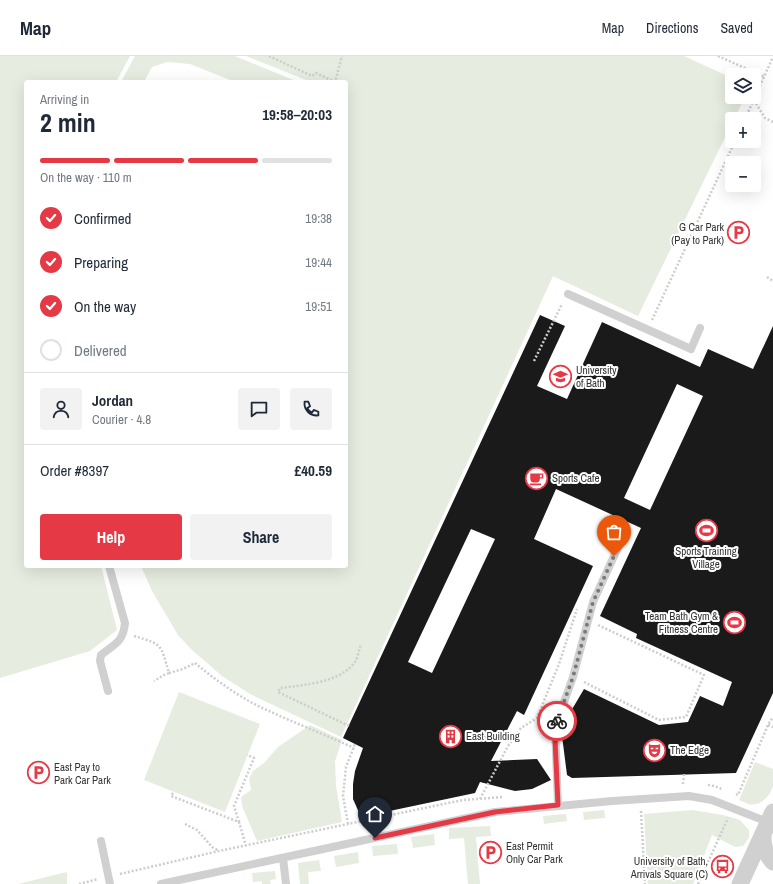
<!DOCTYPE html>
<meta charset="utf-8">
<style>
body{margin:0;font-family:"Archivo Narrow",sans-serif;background:#f2f2f3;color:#1f2937;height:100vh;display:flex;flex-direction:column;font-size:15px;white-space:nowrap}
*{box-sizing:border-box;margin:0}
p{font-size:13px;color:#747a83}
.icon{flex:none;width:22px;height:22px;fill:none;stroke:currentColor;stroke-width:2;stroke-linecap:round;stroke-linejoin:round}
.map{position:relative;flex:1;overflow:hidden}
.panel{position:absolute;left:24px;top:24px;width:324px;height:488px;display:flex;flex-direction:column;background:#fff;border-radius:4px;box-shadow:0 4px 16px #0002}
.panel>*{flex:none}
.tools{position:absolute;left:725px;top:12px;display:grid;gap:8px}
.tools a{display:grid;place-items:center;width:36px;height:36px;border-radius:4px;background:#fff;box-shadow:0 4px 16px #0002;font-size:20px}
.pin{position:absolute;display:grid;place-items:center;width:34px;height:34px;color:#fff;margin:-41px -17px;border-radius:50% 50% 50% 0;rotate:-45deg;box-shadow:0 0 4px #0007}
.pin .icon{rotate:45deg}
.courier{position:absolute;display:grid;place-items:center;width:40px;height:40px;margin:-20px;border:3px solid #e63946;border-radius:50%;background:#fff;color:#222;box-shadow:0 1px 5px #0007}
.overview em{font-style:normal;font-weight:700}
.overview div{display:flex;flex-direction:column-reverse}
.overview{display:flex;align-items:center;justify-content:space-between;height:68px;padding:0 16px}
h1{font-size:26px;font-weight:700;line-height:30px}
.bar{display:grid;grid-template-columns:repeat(4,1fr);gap:6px 4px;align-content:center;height:48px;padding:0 16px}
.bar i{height:5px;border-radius:3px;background:#e0e1e3}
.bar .active{background:#e63946}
.bar p{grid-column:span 4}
.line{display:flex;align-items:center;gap:10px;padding:0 16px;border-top:1px solid #e0e1e3}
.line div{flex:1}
.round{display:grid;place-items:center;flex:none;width:42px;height:42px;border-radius:4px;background:#f2f2f3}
ol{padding:0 16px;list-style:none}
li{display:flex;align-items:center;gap:12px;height:44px}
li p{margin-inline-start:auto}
li .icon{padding:4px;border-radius:50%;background:#e63946;color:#fff;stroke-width:4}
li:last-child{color:#747a83}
li i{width:22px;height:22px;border:2px solid #e0e1e3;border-radius:50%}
.action{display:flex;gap:8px;margin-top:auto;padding:8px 16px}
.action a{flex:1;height:46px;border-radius:4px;background:#e63946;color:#fff;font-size:16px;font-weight:700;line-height:46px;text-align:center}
.action a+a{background:#f2f2f3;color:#1f2937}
header{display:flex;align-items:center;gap:24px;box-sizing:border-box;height:56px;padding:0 20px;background:#fff;border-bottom:1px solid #e0e1e3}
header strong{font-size:19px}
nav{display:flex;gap:22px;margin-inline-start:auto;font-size:14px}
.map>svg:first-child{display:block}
.green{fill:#e6ecdf}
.building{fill:#1a1a1a;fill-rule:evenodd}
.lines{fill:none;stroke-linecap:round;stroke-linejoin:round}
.path{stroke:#cdcdcd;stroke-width:2.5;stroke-dasharray:2 2;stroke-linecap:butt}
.service{stroke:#d0d0d0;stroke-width:8}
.minor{stroke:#d0d0d0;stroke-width:17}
.done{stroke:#7a7a7a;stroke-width:4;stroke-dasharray:0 7.2}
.route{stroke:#e63946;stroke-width:5}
.labels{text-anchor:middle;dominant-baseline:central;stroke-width:4;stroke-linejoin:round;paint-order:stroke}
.poi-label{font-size:11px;fill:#333;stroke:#fff;text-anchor:start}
</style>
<header>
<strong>Map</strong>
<nav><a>Map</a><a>Directions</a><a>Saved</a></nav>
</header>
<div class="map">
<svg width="773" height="828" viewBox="0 0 773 828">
<rect width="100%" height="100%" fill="#fff"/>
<path class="green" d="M0,0h130l-14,26h-90v484h75l16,64 -27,21 -90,27z
M135,0h100l63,26h-63l-45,-18 -23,-2 -15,5 -8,15h-23z
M246,0h438l48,22v19h13l-11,22h-2v4l-94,193 -85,-40 -212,461 -91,-43 -28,-18 -31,-27 -13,-14 -26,-44 -11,-25h205v-484h-35z
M179,636l81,32 -35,88 -81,-32z
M310,669l32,15 -7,21 1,25 6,36 -85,19 -15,-35 -1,-9 10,-7 -2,-11 4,-8 11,-8 14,-16z
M755,706l18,7c0,5 0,11 0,16 -2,11 -13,22 -25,19 -3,-1 -6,-3 -9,-4z
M604,754l1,8 -21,2 -1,-8z
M692,754l31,5 17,5 9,10v8l-6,8 -8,1 -23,-12 -19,49h-45l-4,-70z
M566,758l1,7 -23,3 -1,-8z
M490,770l1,10 -15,1 4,47h-12l-4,-46 -15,1v-11z
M434,778l1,11 -22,3 -2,-11z
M397,788l1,10 -25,2 -1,-10z
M358,796l1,11 -23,4 -2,-11z
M319,804l2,11 -13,1 1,12h-9l-2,-21z
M275,815l1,8 -6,1 1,4h-9v-3l-9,1 -1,-9z
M67,816v12h-49z"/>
<path class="building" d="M540,259l25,11 -28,60 30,13 35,-77 98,45 8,-18 45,20 20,-43v367l-37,80 -164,5 -5,-3 -6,-47 23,-39 75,36 29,-3 12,-26 23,10 9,-24 -96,-44 1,-4 -37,-18 41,-88 -85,-39 -22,50 59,27 -69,149 -7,-4 -26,50 46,-2 14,21 -19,9 -17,2 -35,-9 -5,11 -114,24 -8,-18v-15l2,-13 8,-23 -20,-10zM677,328l26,12 -53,114 -26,-12zM471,473l24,10 -63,134 -24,-11z"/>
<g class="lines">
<path class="path" d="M269,0l43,20 4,-3 19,9 7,-26
M718,0l47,21
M754,44l11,18 8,4
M745,63l28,-62
M767,221l6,4
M652,264l83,-179
M534,305l28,-57
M134,580c30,9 26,8 35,37l-5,2 -10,6
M169,617l14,-4 12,-6c22,18 48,37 74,48 28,13 57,24 85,37
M584,626l75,38 27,-3 18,-42 -106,-50
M768,669l5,2
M349,670l-71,-34 2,-4c23,-3 60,-5 75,-26 3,-5 4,-12 6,-18
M683,728l1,-10
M708,729l6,1 8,3
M173,737l-2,3 68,26 7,24
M736,738l2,1 30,-70 5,-8
M480,743l28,-53 13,-18 16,-10 22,-54 18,-55
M641,755l4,73
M239,766l-5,-16 20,-48 -7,-3
M185,768l12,6 15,17 7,4
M348,768l-5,-28 3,-29 9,-23
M120,818l99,-23 234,-49 11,-2 39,-3
M79,828l19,-5
M698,828l30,-66"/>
<path class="service" d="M568,238l123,55 9,-21
M108,635l-8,-30 1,-6c13,-11 22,-12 24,-32l-16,-57
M558,749l-3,-78 18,-50 20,-75 27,-59
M101,785l9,43
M283,802l3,26
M161,828l334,-72 117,-11 77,-5 23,4 56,22"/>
<path class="minor" d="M763,779c0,12 2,18 10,27
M740,828l33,-72"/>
</g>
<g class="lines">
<path class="done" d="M557,665l16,-44 20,-75 21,-46"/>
<path class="route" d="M375,782l120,-26 63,-7 -3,-66v-13l2,-5"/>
</g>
<defs>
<symbol id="parking-ring" viewBox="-11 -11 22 22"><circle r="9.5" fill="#fff" stroke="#e63946" stroke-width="1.5"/><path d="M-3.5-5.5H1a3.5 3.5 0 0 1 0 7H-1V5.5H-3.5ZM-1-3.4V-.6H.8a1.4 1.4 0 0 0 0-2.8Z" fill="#e63946"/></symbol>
<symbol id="university-ring" viewBox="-11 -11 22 22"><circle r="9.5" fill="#fff" stroke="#e63946" stroke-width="1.5"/><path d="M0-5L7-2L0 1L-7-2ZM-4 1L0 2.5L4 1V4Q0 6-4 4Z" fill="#e63946"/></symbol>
<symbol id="cafe-ring" viewBox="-11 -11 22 22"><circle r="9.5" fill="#fff" stroke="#e63946" stroke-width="1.5"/><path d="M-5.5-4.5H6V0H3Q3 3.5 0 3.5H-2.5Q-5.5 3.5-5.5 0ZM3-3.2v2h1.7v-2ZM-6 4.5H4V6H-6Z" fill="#e63946"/></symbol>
<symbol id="stadium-ring" viewBox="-11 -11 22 22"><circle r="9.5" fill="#fff" stroke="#e63946" stroke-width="1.5"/><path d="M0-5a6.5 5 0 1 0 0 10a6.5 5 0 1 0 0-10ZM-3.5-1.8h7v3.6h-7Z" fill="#e63946"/></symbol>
<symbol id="building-ring" viewBox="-11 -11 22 22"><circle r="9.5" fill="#fff" stroke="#e63946" stroke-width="1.5"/><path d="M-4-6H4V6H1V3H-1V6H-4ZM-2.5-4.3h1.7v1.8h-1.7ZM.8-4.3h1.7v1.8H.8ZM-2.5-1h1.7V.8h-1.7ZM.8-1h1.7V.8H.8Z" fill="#e63946"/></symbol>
<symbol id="theatre-ring" viewBox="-11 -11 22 22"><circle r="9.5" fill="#fff" stroke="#e63946" stroke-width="1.5"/><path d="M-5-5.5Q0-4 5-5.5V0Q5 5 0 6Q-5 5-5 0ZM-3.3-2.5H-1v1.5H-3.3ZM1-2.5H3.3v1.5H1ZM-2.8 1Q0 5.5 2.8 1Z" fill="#e63946"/></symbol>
<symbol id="bus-ring" viewBox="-11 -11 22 22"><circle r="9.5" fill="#fff" stroke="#e63946" stroke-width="1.5"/><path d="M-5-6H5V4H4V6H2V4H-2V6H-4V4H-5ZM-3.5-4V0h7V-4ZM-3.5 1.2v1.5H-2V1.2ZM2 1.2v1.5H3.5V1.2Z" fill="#e63946"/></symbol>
</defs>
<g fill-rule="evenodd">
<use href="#parking-ring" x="726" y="164" width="25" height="25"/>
<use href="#university-ring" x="548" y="308" width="25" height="25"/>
<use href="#cafe-ring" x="524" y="410" width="25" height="25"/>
<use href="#stadium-ring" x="694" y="462" width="25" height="25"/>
<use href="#stadium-ring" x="722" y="554" width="25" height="25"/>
<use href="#building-ring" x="438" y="668" width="25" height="25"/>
<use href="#theatre-ring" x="642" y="682" width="25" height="25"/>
<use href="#parking-ring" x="26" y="704" width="25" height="25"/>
<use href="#parking-ring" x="478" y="784" width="25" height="25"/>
<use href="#bus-ring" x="710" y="798" width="25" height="25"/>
</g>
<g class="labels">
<g class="poi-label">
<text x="724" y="171" text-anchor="end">G Car Park<tspan x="724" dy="13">(Pay to Park)</tspan></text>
<text x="576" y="314">University<tspan x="576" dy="13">of Bath</tspan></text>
<text x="552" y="422">Sports Cafe</text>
<text x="706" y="495" text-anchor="middle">Sports Training<tspan x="706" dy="13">Village</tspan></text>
<text x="718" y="560" text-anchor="end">Team Bath Gym &amp;<tspan x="718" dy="13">Fitness Centre</tspan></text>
<text x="466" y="680">East Building</text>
<text x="670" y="694">The Edge</text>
<text x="54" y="711">East Pay to<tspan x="54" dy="13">Park Car Park</tspan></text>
<text x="506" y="790">East Permit<tspan x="506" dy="13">Only Car Park</tspan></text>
<text x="708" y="805" text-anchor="end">University of Bath,<tspan x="708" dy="13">Arrivals Square (C)</tspan></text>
</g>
</g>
</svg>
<div class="tools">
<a><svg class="icon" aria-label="layers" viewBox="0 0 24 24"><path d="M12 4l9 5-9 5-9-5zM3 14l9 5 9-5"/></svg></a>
<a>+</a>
<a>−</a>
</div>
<div class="pin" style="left:614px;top:500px;background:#ea580c"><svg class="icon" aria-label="bag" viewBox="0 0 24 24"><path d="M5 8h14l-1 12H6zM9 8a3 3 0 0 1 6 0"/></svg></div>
<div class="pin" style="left:375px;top:782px;background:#1f2937"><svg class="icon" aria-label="home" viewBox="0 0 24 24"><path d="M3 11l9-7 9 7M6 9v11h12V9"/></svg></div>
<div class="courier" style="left:557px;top:665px"><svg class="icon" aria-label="bike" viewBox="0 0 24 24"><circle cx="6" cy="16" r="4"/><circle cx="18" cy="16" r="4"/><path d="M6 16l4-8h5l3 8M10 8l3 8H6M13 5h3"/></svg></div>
<section class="panel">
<div class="overview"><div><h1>2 min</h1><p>Arriving in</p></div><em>19:58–20:03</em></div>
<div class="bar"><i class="active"></i><i class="active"></i><i class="active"></i><i></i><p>On the way · 110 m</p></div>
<ol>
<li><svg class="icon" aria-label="check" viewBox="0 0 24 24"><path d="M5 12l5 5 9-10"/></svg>Confirmed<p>19:38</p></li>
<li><svg class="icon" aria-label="check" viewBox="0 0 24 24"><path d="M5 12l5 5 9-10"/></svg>Preparing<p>19:44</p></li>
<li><svg class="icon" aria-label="check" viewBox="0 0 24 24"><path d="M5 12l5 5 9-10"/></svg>On the way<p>19:51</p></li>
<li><i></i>Delivered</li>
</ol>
<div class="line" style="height:72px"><a class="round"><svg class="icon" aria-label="person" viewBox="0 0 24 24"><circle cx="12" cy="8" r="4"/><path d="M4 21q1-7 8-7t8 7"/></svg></a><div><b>Jordan</b><p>Courier · 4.8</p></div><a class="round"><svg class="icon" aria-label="chat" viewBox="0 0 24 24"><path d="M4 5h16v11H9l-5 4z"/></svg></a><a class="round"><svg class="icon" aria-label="phone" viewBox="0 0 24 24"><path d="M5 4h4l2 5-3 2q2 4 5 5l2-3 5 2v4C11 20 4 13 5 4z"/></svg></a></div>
<div class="line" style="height:52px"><div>Order #8397</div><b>£40.59</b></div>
<div class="action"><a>Help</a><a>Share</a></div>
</section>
</div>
